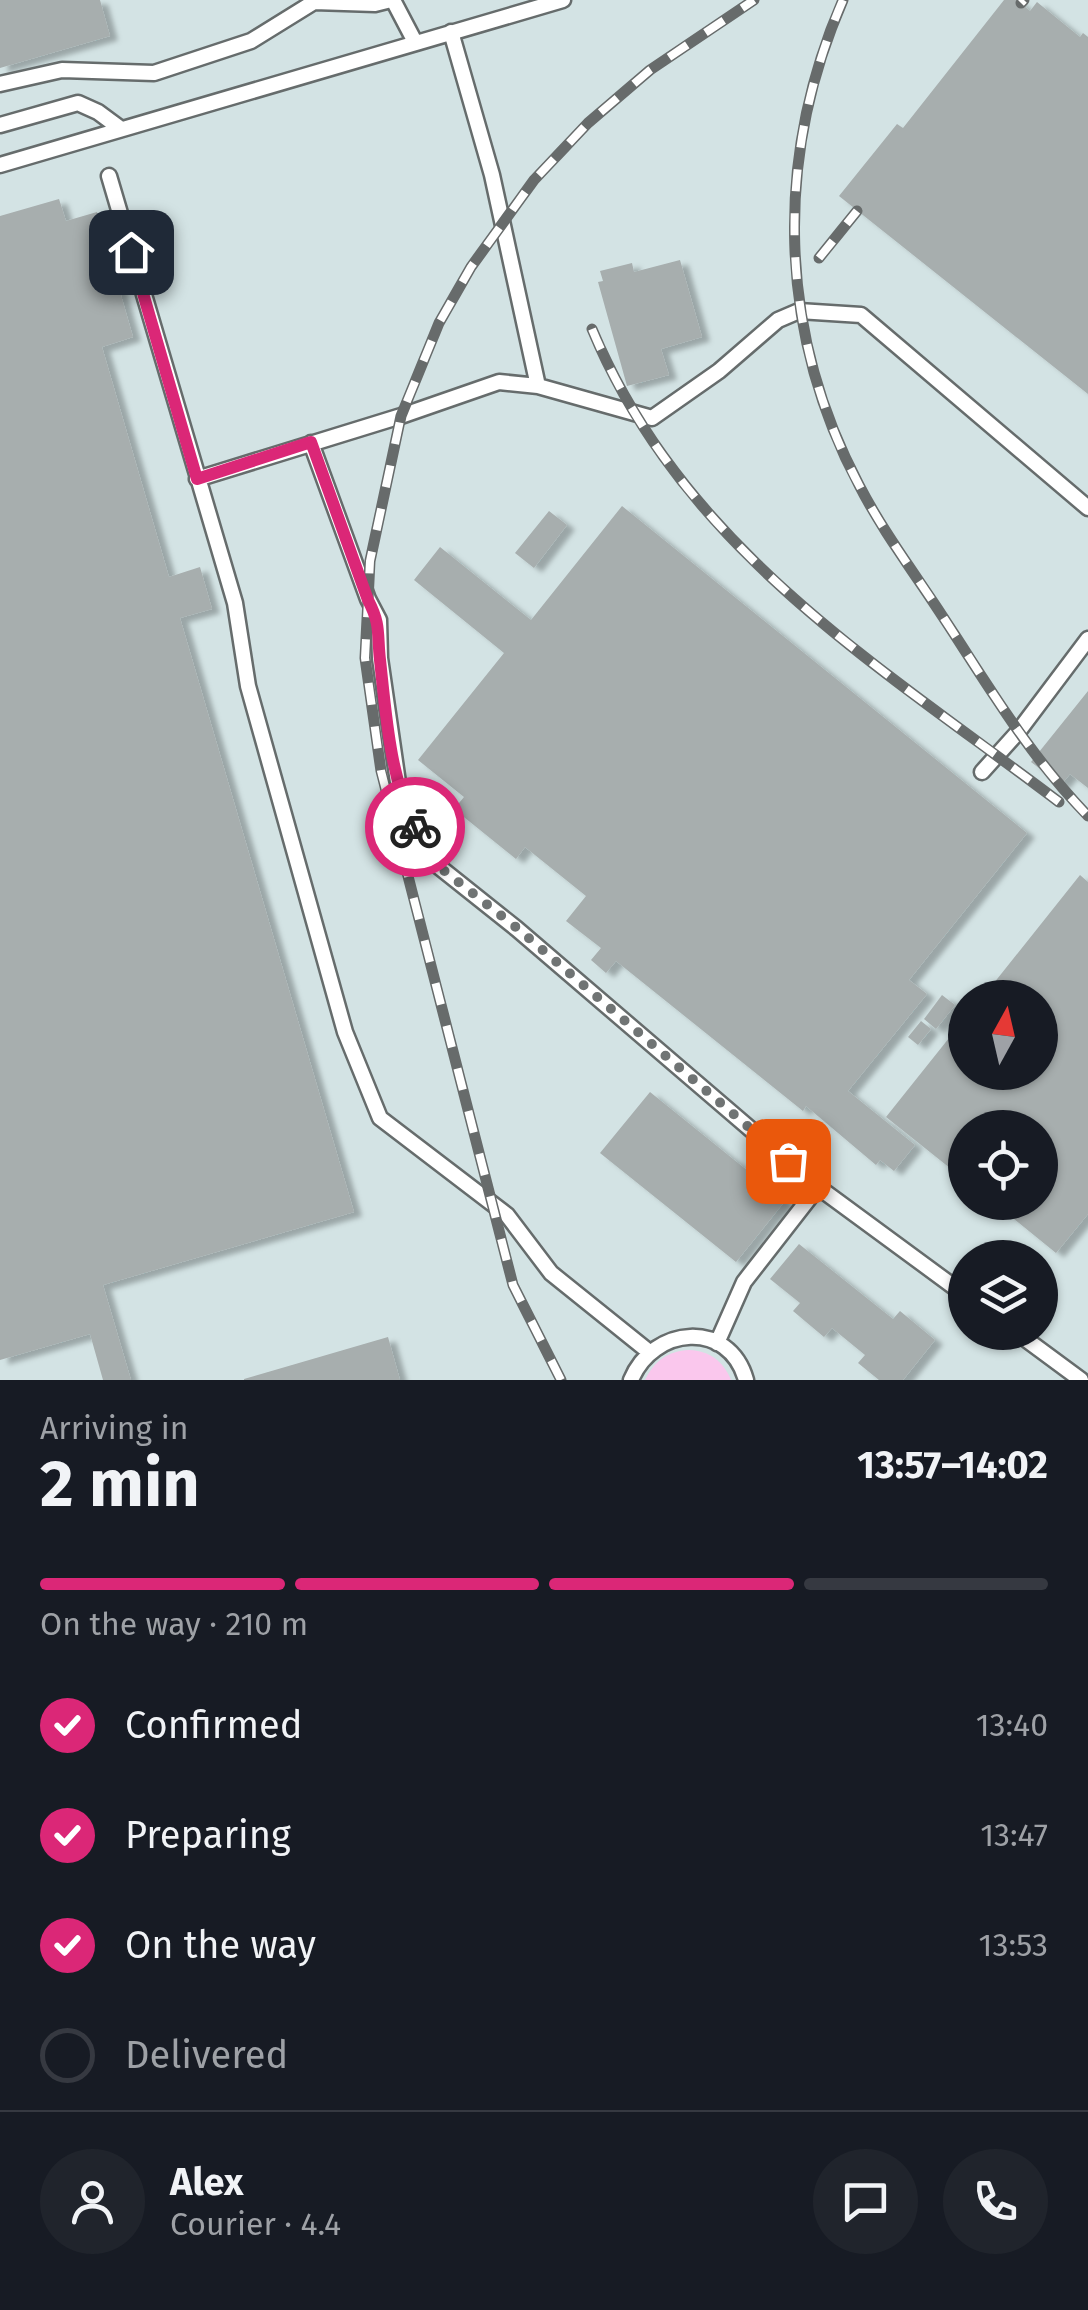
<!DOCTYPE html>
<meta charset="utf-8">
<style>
body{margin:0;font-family:"Fira Sans",sans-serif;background:#20242c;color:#f1f3f6;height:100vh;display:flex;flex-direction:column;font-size:38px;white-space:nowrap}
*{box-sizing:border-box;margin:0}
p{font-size:32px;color:#9ea1a6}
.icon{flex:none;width:55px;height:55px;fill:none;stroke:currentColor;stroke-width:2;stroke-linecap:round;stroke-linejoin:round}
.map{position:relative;height:1380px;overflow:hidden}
.sheet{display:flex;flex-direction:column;background:#171b24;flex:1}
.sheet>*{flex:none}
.needle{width:65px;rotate:8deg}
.controls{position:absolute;left:948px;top:980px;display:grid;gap:20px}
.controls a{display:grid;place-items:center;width:110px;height:110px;border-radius:50%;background:#171b24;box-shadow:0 2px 8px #0004;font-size:50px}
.pin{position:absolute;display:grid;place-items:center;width:85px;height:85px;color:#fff;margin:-42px;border-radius:20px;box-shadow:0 5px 15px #0006}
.courier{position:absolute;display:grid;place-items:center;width:100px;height:100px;margin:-50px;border:8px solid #db2777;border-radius:50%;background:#fff;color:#222;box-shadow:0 2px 12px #0007}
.headline em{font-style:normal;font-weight:700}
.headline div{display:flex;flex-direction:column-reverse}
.headline{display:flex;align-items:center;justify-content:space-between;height:170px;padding:0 40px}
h1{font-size:65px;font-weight:700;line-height:75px}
.bar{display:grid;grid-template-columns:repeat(4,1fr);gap:15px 10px;align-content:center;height:120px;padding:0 40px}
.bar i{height:12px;border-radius:8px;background:#363941}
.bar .on{background:#db2777}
.bar p{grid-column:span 4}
.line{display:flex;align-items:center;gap:25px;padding:0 40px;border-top:2px solid #363941}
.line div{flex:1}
.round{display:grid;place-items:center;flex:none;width:105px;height:105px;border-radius:52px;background:#20242c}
ol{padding:0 40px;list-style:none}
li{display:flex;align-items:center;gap:30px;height:110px}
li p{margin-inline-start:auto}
li .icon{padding:10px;border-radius:50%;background:#db2777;color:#fff;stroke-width:4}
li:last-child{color:#9ea1a6}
li i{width:55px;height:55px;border:5px solid #363941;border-radius:50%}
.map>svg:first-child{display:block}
.built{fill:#d3e3e4;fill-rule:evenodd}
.green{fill:#fac7ed}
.building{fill:#a7aeae;filter:url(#shadow)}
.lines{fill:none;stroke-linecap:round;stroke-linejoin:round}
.lane-casing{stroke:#666c6c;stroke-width:19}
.lane{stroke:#fff;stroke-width:14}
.rail-casing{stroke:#676b6b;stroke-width:11}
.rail{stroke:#fff;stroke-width:8;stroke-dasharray:22;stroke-linecap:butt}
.done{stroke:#707474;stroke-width:10;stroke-dasharray:0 18}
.route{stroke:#db2777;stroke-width:12}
</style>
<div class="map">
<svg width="1088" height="1380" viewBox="0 0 1088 1380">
<defs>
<filter id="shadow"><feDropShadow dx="8" dy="4.5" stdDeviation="2.5" flood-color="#0004"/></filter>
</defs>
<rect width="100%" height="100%" fill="#e7edee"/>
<path class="built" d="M0,0h1088v1380h-1088zM965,998h75v74h-75zM965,1128h75v74h-75zM965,1258h75v74h-75z"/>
<path class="green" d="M689,1350c21,1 34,11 42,30h-86c9,-19 23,-29 44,-30z"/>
<path class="building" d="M0,0h100l10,36 -110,32z
M1004,0h13l13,11 7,-9 43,35 3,-4 5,4v357l-249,-198 58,-72 6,4z
M59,199l7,22 31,-9 36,125 -31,10 67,230 31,-10 12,42 -32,9 174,594 -251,73 28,95h-28l-13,-46 -90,26v-1144z
M680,260l22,77 -41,12 8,26 -42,11 -29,-104 5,-1 -3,-10 32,-8 2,9z
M622,506l405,327 -118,147 18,14 -79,97 67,54 -21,26 -14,-11 -4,5 -70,-59 -3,5 -187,-150 -10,12 -15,-13 10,-12 -35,-27 20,-25 -61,-49 -9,12 -62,-50 10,-12 -46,-37 86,-107 -90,-73 26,-33 91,73z
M549,511l18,14 -33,43 -19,-15z
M1088,691v97l-18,-14 -9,11 -30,-23z
M1080,875l8,7v332l-32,39 -63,-51h47v-74h-75v52l-79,-63 79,-99v54h75v-74h-58z
M942,995l13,10 -19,24 -12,-10z
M921,1021l10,8 -13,16 -10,-8z
M650,1092l135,109 -49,61 -136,-109z
M799,1244l94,75 7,-8 35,29 -32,40h-24l-21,-17 7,-8 -33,-27 -8,9 -31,-26 7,-8 -30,-24z
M388,1337l12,43h-156v-1z"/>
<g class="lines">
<defs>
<path id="lane" d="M393,0l22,42
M451,32l41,143 46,211
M0,84l62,-14 92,3 97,-32 63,-39 61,2 16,-4
M0,125l78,-22 20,9 23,17
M0,165l563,-165
M109,176l126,427 13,83 97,346 35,86 127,97 44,58 97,78
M311,443l57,156 11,21 1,38 20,138 33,66 84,67 301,258 147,108
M197,479l204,-63 98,-34 39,4 114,32 67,-47 59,-51 21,-9 62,4 227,193
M982,772l36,-40 70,-93
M1016,1332l65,48
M717,1343l27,-61 74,-95
M631,1380c22,-54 98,-61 115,0"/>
</defs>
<use href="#lane" class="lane-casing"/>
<use href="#lane" class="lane"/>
<defs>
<path id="rail" d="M843,0c-69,158 -65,332 16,485 24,47 57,90 86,135 46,70 84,135 143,196
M1021,3l3,-3
M819,258l38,-47
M592,329c92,220 285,335 467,473
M561,1380l-48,-95 -132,-514 -16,-113 5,-97 31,-145 38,-93 32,-56 63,-87 54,-57 62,-53 104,-70"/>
</defs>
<use href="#rail" class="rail-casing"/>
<use href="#rail" class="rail"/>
</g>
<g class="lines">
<path class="done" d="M415,827l18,35 84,66 271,233"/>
<path class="route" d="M131,252l66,227 114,-37 57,158c13,25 9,33 12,60 6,55 10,118 35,167"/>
</g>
</svg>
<div class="controls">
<a><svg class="needle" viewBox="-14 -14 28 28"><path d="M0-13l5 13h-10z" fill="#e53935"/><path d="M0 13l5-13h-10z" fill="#9ea1a6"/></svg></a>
<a><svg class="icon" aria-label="locate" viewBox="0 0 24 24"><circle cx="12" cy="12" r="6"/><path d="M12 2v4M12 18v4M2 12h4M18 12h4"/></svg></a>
<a><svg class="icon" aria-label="layers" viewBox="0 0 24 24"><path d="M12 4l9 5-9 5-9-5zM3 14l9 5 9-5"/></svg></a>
</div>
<div class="pin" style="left:788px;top:1161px;background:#ea580c"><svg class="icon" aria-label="bag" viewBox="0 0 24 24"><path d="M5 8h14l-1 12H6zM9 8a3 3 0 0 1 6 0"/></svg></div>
<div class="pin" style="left:131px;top:252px;background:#1f2937"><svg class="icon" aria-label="home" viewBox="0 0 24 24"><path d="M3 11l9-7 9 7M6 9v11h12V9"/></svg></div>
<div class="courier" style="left:415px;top:827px"><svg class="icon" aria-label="bike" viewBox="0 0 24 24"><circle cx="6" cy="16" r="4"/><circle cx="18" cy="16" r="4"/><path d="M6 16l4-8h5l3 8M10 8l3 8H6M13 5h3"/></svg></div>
</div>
<section class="sheet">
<div class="headline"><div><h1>2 min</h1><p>Arriving in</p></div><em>13:57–14:02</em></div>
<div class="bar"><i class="on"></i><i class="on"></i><i class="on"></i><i></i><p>On the way · 210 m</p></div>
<ol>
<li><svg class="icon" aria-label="check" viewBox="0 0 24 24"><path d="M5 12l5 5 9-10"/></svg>Confirmed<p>13:40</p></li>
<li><svg class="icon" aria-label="check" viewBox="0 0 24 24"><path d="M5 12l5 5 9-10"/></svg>Preparing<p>13:47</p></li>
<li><svg class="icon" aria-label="check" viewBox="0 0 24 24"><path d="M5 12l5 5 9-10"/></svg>On the way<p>13:53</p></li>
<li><i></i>Delivered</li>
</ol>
<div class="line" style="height:180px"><a class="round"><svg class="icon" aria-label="person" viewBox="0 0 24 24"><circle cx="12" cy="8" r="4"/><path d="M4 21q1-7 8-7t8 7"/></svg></a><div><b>Alex</b><p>Courier · 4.4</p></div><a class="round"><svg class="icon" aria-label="chat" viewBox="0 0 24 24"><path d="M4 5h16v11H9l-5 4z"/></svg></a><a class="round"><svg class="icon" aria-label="phone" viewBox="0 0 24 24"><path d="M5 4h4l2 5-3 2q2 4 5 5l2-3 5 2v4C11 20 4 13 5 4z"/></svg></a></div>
</section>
